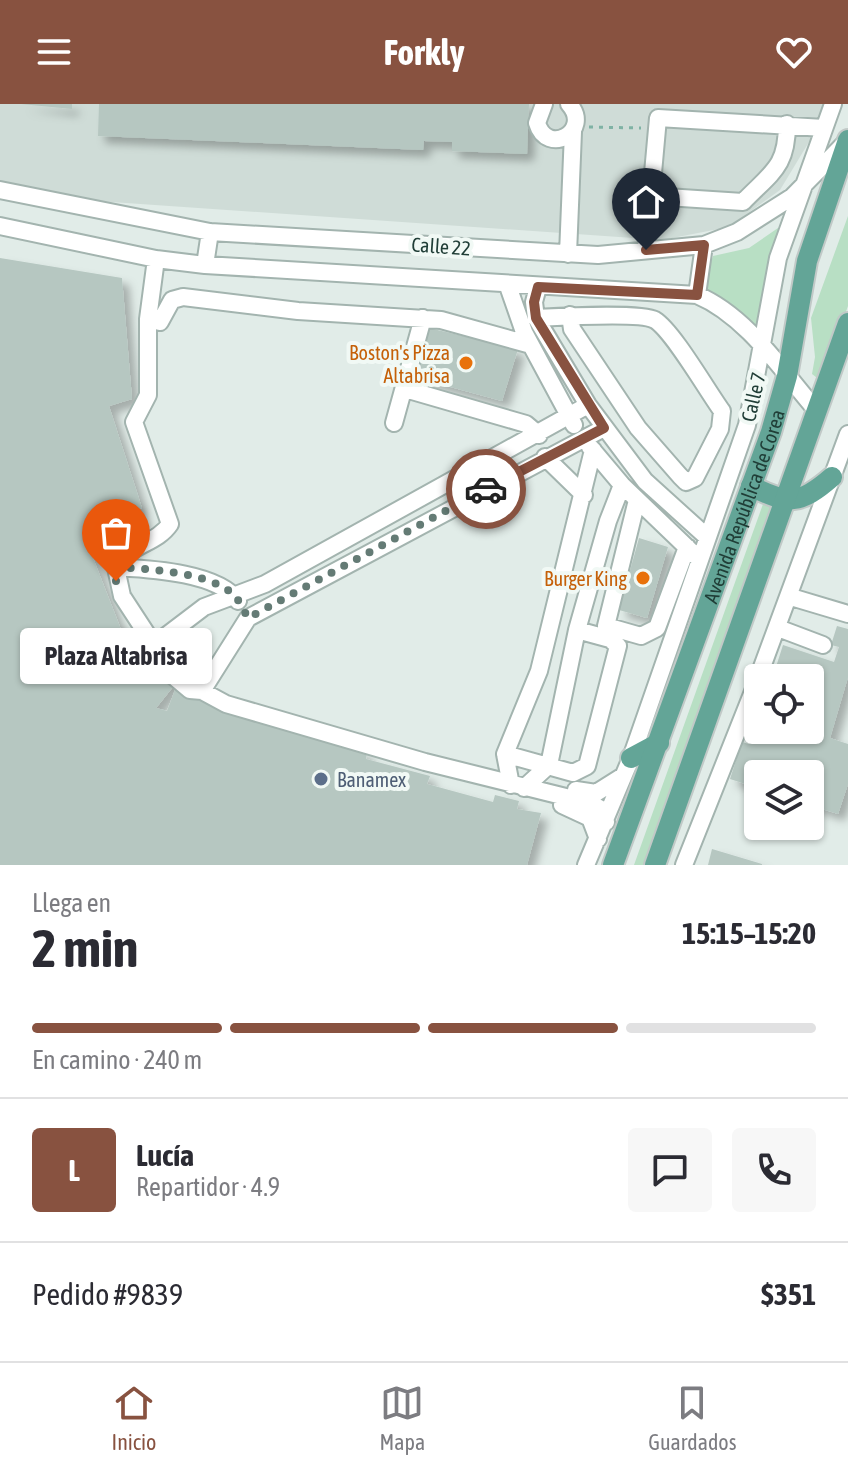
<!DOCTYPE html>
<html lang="es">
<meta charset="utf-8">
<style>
body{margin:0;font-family:"Asap Condensed",sans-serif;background:#f7f7f7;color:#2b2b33;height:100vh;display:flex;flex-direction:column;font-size:30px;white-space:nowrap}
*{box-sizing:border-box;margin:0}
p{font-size:26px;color:#7c7c81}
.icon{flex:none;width:44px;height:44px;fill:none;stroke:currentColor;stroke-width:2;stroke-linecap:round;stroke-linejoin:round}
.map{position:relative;height:761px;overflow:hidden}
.side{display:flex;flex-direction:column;background:#fff;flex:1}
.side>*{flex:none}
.fabs{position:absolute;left:744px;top:560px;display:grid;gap:16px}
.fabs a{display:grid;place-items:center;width:80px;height:80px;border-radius:8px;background:#fff;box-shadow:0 2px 6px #0004;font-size:40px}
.pin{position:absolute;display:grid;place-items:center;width:68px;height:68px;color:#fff;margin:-82px -34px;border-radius:50% 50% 50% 0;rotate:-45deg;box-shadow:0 0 8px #0007}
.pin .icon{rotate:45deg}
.courier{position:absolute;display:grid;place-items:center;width:80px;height:80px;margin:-40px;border:6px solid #885240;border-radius:50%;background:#fff;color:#222;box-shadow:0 2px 10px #0007}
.bubble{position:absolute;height:56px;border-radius:8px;background:#fff;box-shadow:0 2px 6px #0004;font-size:26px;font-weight:700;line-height:56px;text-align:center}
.head em{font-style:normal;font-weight:700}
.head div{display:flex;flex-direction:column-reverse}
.head{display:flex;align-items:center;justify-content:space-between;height:136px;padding:0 32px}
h1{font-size:52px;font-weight:700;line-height:60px}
.bar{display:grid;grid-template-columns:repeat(4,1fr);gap:12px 8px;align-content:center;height:96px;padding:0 32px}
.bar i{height:10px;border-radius:6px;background:#e1e1e2}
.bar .current{background:#885240}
.bar p{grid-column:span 4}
.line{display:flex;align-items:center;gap:20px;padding:0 32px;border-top:2px solid #e1e1e2}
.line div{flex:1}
.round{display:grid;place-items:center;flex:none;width:84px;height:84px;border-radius:8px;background:#f7f7f7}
header{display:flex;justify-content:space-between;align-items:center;height:104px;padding:0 32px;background:#885240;color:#fff;font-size:36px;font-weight:700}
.menu{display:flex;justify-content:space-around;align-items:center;height:112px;border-top:2px solid #e1e1e2;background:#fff;font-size:22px;color:#7c7c81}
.menu a{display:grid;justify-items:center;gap:4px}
.menu .current{color:#885240}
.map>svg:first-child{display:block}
.built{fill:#cfdcd7}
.green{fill:#b8dfc4}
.building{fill:#b6c7c1;filter:url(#shadow)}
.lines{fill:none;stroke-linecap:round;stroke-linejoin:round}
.minor-casing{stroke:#a3b4af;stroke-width:20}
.major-casing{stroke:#c1c9c7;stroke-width:24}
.path{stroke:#7fb2a4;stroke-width:3;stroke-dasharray:4 6;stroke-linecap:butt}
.minor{stroke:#fff;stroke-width:16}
.major{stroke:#63a597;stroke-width:20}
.done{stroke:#647b75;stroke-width:8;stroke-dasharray:0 14.4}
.route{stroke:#885240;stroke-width:10}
.food-dot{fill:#e8710a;stroke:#f1f9f5;stroke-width:3}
.service-dot{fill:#5c6f8a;stroke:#f1f9f5;stroke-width:3}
.labels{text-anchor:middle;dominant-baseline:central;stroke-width:8;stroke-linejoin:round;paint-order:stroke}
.street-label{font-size:20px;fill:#203e37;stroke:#f1f9f5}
.food-label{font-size:20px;fill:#c56008;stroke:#f1f9f5;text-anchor:end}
.service-label{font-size:20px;fill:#4e5e75;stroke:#f1f9f5;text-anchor:start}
</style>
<header><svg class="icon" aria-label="menu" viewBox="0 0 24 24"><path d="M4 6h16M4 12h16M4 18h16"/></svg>Forkly<svg class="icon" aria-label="heart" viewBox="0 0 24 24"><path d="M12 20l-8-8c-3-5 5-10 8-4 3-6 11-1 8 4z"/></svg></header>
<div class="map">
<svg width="848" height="761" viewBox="0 0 848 761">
<defs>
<filter id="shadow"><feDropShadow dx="7" dy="7" stdDeviation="4" flood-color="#0004"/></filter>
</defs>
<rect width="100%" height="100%" fill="#e1ece8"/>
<path class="built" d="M0,0h823l-11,33 -32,53 -51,37 -67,13 -565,-39 -97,-20z"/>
<path class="green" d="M848,112v90l-27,75 -9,-7 3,-17 -4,-39z
M778,124l4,1 -21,73 -1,32 -57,-48 10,-30 36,-8z
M763,400l12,5 -128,356h-13z"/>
<path class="building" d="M21,0h51v5z
M99,0h430l-2,50 -75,-3v-9l-28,-1 -1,9 -325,-14z
M0,154l122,20 10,121 -23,7 33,102 -60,22 51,130 7,-8 13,11 16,-15 20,19 -33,41 11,3 8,-21 133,38 20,14 39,11 -1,6 64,17 -3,8 66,18 2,-7 24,6 -2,8 24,4 -14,52h-527z
M429,224l89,21 -16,52 -88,-24z
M639,434l29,9 -21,71 -28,-8z
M837,522l11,3v48l-18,61 18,6v40l-10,30 -28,-9v-31h-52v14l-28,-9 12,-37 7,2 8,-33 1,19h52v-52h-21l1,-4 -15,-4 8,-25 51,17 5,-15 -8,-2z
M712,745l50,15v1h-54z"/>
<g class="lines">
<defs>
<path id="minor" d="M544,0l-7,19c10,34 56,8 32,-19
M0,86l210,42 388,23 106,-10 33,-13 55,-35 55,-56
M651,92l92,6c29,-30 44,-35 44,-78
M0,122l156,33 49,6 492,30c50,21 85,76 120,116
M646,146l12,-132 166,10
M568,150l5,-122
M156,155l-8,60v76l-14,27 36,102c-14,21 -43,20 -54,44l6,28 32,49 5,19 31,26 12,1 24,13 199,58 165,41 11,6 5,13
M205,161l5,-33
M508,182l16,46 50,93
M538,183l-4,15 2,16 52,87 57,76 62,56
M697,191l7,-50
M536,214c20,-1 105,-6 119,2 18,11 53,72 67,91l-2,18 -25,49 -9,4 -6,-6 -42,-48 -66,-99 -2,-14
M148,215l12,3 12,-22 11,-3 115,14 143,9 90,25
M405,285l121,35 13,11
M394,319l29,-105
M590,343l32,38 77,74
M545,353l39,38
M637,396l-31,126 35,10 16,-8 30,-81
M116,463c32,2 102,5 122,34
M791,493l57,17
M778,524l45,17
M154,541l50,-38 61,-23 323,-179
M154,541c21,7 45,23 48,46
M758,574l90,-244
M202,587l46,-73 356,-190
M505,650l68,19 14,-7 31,-120 -8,-7 -33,-9
M511,681l-6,-31 34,-83 54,-221
M524,684l25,-23 28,-135 31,-109 14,-36
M576,686l20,3 27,-17
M562,701l28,13 8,21
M586,761l45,-107 116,-333 31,-167 55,-154
M684,761l74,-186"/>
<g id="major">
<path d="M751,382c37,19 49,19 81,-9"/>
<path d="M631,654l28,-15"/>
<path id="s1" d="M613,761l158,-433 16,-56 20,-115 41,-121"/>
<path d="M655,761l193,-542"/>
</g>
</defs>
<use href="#minor" class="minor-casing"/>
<use href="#major" class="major-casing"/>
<path class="path" d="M589,23l52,1"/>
<use href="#minor" class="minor"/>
<use href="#major" class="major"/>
</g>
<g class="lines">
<path class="done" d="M116,477v-14c31,2 96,5 119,29 5,6 9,15 13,22l238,-129"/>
<path class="route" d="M486,385l118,-61 -68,-110 -2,-16 4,-15 159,8 7,-50 -58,5"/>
</g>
<g class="food-dot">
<circle cx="466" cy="259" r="8"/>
<circle cx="643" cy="474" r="8"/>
</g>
<circle class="service-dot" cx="321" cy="675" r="8"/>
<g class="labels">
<g class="street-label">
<text transform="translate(441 142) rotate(4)">Calle 22</text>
<text transform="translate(753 293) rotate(-77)">Calle 7</text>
<text stroke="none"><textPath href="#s1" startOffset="382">Avenida República de Corea</textPath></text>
</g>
<g class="food-label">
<text x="450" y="248">Boston's Pizza<tspan x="450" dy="23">Altabrisa</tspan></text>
<text x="627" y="474">Burger King</text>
</g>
<g class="service-label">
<text x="337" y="675">Banamex</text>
</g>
</g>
</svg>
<div class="fabs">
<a><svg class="icon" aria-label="locate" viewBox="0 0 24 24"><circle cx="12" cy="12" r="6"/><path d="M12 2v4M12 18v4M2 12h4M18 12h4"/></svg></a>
<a><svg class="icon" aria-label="layers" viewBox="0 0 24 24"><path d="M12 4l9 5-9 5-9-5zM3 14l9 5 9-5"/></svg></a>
</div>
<div class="pin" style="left:116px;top:477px;background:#ea580c"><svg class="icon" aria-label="bag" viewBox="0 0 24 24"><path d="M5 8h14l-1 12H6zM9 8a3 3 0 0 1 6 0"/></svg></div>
<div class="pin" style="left:646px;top:146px;background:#1f2937"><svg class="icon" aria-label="home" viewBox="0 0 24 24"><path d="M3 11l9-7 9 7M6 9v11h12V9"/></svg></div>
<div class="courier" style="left:486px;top:385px"><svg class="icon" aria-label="car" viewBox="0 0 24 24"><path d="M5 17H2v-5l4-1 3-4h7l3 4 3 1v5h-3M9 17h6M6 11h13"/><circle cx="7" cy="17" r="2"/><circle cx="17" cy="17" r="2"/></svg></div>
<div class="bubble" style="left:20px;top:524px;width:192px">Plaza Altabrisa</div>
</div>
<section class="side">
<div class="head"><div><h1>2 min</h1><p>Llega en</p></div><em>15:15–15:20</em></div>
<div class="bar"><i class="current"></i><i class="current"></i><i class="current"></i><i></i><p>En camino · 240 m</p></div>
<div class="line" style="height:144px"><b class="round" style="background:#885240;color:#fff">L</b><div><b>Lucía</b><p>Repartidor · 4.9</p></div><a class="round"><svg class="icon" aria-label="chat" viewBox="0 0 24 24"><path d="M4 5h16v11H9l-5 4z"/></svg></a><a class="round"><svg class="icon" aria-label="phone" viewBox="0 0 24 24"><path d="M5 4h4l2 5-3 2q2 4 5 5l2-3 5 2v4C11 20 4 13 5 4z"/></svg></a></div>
<div class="line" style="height:104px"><div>Pedido #9839</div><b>$351</b></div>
</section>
<nav class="menu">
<a class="current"><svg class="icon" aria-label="home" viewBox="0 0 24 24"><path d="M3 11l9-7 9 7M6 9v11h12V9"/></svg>Inicio</a>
<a><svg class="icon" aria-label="map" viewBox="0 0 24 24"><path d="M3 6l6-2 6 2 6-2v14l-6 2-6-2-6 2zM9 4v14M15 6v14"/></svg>Mapa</a>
<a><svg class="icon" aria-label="saved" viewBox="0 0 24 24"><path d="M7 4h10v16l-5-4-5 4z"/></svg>Guardados</a>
</nav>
